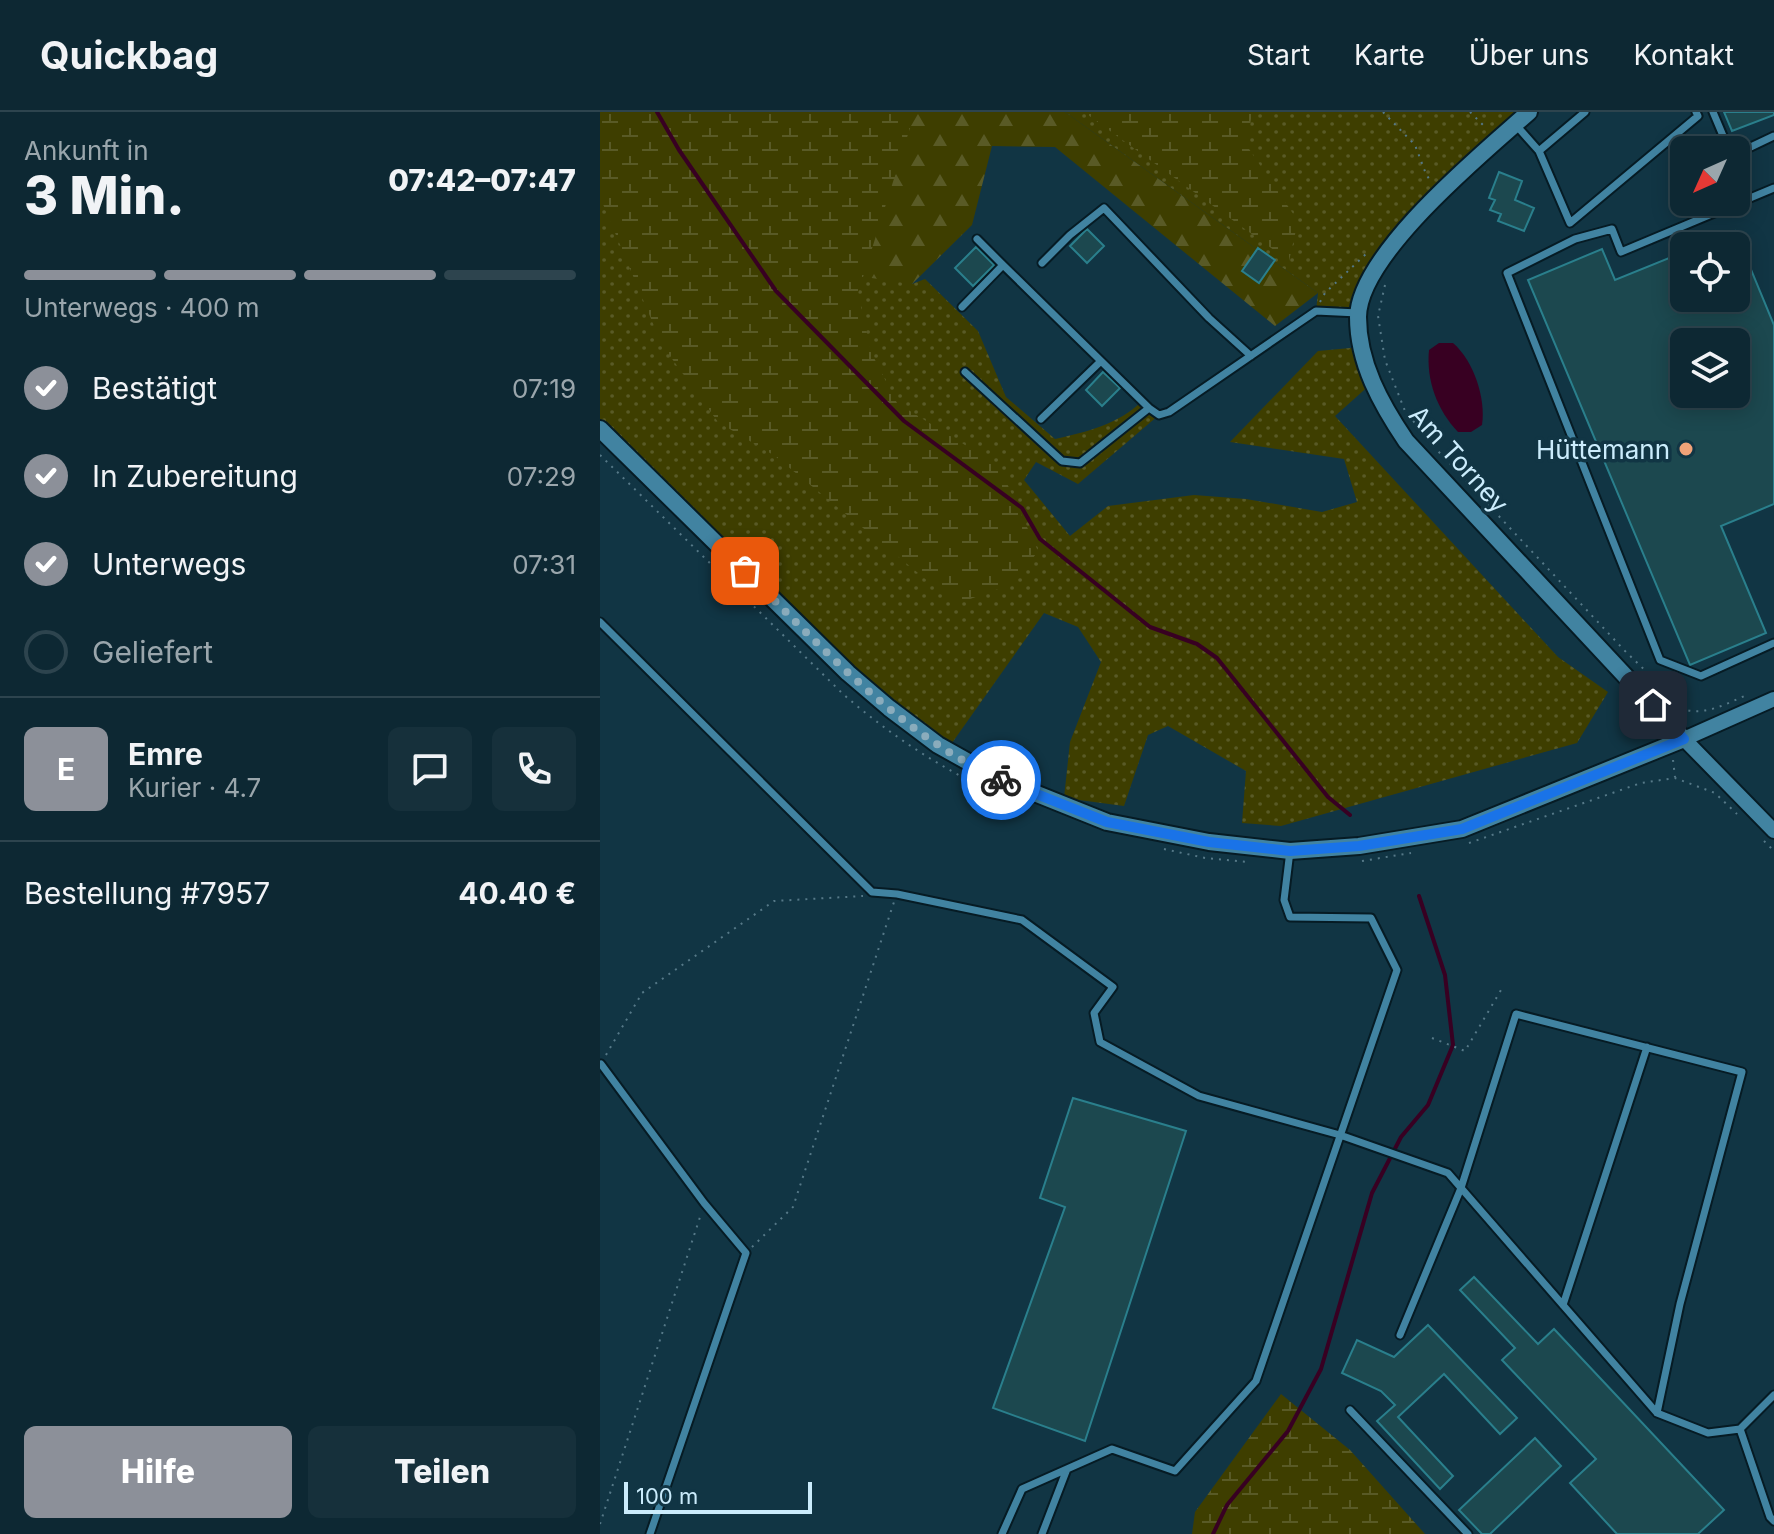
<!DOCTYPE html>
<html lang="de">
<meta charset="utf-8">
<style>
body{margin:0;font-family:Inter,sans-serif;background:#16303b;color:#f1f3f6;height:100vh;display:flex;flex-direction:column;font-size:30px;white-space:nowrap}
*{box-sizing:border-box;margin:0}
p{font-size:26px;color:#9aa6ac}
.icon{flex:none;width:44px;height:44px;fill:none;stroke:currentColor;stroke-width:2;stroke-linecap:round;stroke-linejoin:round}
.map{position:relative;flex:1;overflow:hidden}
.drawer{display:flex;flex-direction:column;background:#0d2833;width:600px}
.drawer>*{flex:none}
.needle{width:52px;rotate:225deg}
.controls{position:absolute;left:1070px;top:24px;display:grid;gap:16px}
.controls a{display:grid;place-items:center;width:80px;height:80px;border-radius:12px;background:#0d2833;box-shadow:0 4px 20px #0003,0 0 0 2px #2d444e;font-size:40px}
.scale{position:absolute;left:24px;bottom:20px;width:188px;box-sizing:border-box;padding-left:8px;border:4px solid #cbecfc;border-top:0;font-size:22px;line-height:28px;white-space:nowrap;color:#cbecfc;-webkit-text-stroke:6px #113544;paint-order:stroke}
.pin{position:absolute;display:grid;place-items:center;width:68px;height:68px;color:#fff;margin:-34px;border-radius:16px;box-shadow:0 4px 12px #0006}
.courier{position:absolute;display:grid;place-items:center;width:80px;height:80px;margin:-40px;border:6px solid #1a73e8;border-radius:50%;background:#fff;color:#222;box-shadow:0 2px 10px #0007}
.overview em{font-style:normal;font-weight:800}
.overview div{display:flex;flex-direction:column-reverse}
.overview{display:flex;align-items:center;justify-content:space-between;height:136px;padding:0 24px}
h1{font-size:52px;font-weight:800;line-height:60px}
.bar{display:grid;grid-template-columns:repeat(4,1fr);gap:12px 8px;align-content:center;height:96px;padding:0 24px}
.bar i{height:10px;border-radius:6px;background:#2d444e}
.bar .active{background:#8c9099}
.bar p{grid-column:span 4}
.line{display:flex;align-items:center;gap:20px;padding:0 24px;border-top:2px solid #2d444e}
.line div{flex:1}
.round{display:grid;place-items:center;flex:none;width:84px;height:84px;border-radius:12px;background:#16303b}
ol{padding:0 24px;list-style:none}
li{display:flex;align-items:center;gap:24px;height:88px}
li p{margin-inline-start:auto}
li .icon{padding:8px;border-radius:50%;background:#8c9099;color:#fff;stroke-width:4}
li:last-child{color:#9aa6ac}
li i{width:44px;height:44px;border:4px solid #2d444e;border-radius:50%}
.button{display:flex;gap:16px;margin-top:auto;padding:16px 24px}
.button a{flex:1;height:92px;border-radius:12px;background:#8c9099;color:#fff;font-size:32px;font-weight:800;line-height:92px;text-align:center}
.button a+a{background:#16303b;color:#f1f3f6}
header{display:flex;align-items:center;gap:48px;box-sizing:border-box;height:112px;padding:0 40px;background:#0d2833;border-bottom:2px solid #2d444e}
header strong{font-size:38px}
nav{display:flex;gap:44px;margin-inline-start:auto;font-size:28px}
main{display:flex;flex:1;min-height:0}
.map>svg:first-child{display:block}
.green{fill:url(#green-dots)}
.forest{fill:url(#forest-firs)}
.wetland{fill:url(#wetland-marsh)}
.water{fill:#380022}
.lines{fill:none;stroke-linecap:round;stroke-linejoin:round}
.stream{stroke:#380022;stroke-width:4}
.building{fill:#1c484f;stroke:#2a7f8c;stroke-width:2;fill-rule:evenodd}
.service-casing{stroke:#061b24;stroke-width:11}
.minor-casing{stroke:#061b24;stroke-width:18}
.tertiary-casing{stroke:#061b24;stroke-width:20}
.path{stroke:#567988;stroke-width:2;stroke-dasharray:2 6;stroke-linecap:butt}
.service{stroke:#4183a1;stroke-width:7}
.minor{stroke:#4183a1;stroke-width:14}
.tertiary{stroke:#4183a1;stroke-width:16}
.done{stroke:#8aacbc;stroke-width:8;stroke-dasharray:0 14.4}
.route{stroke:#1a73e8;stroke-width:10}
.poi-dot{fill:#f0a278;stroke:#113544;stroke-width:3}
.labels{text-anchor:middle;dominant-baseline:central;stroke-width:7;stroke-linejoin:round;paint-order:stroke}
.poi-label{font-size:26px;fill:#cbecfc;stroke:#113544;text-anchor:end}
.street-label{font-size:26px;fill:#cbecfc;stroke:#113544}
</style>
<header>
<strong>Quickbag</strong>
<nav><a>Start</a><a>Karte</a><a>Über uns</a><a>Kontakt</a></nav>
</header>
<main>
<section class="drawer">
<div class="overview"><div><h1>3 Min.</h1><p>Ankunft in</p></div><em>07:42–07:47</em></div>
<div class="bar"><i class="active"></i><i class="active"></i><i class="active"></i><i></i><p>Unterwegs · 400 m</p></div>
<ol>
<li><svg class="icon" aria-label="check" viewBox="0 0 24 24"><path d="M5 12l5 5 9-10"/></svg>Bestätigt<p>07:19</p></li>
<li><svg class="icon" aria-label="check" viewBox="0 0 24 24"><path d="M5 12l5 5 9-10"/></svg>In Zubereitung<p>07:29</p></li>
<li><svg class="icon" aria-label="check" viewBox="0 0 24 24"><path d="M5 12l5 5 9-10"/></svg>Unterwegs<p>07:31</p></li>
<li><i></i>Geliefert</li>
</ol>
<div class="line" style="height:144px"><b class="round" style="background:#8c9099;color:#fff">E</b><div><b>Emre</b><p>Kurier · 4.7</p></div><a class="round"><svg class="icon" aria-label="chat" viewBox="0 0 24 24"><path d="M4 5h16v11H9l-5 4z"/></svg></a><a class="round"><svg class="icon" aria-label="phone" viewBox="0 0 24 24"><path d="M5 4h4l2 5-3 2q2 4 5 5l2-3 5 2v4C11 20 4 13 5 4z"/></svg></a></div>
<div class="line" style="height:104px"><div>Bestellung #7957</div><b>40.40 €</b></div>
<div class="button"><a>Hilfe</a><a>Teilen</a></div>
</section>
<div class="map">
<svg width="1174" height="1422" viewBox="0 0 1174 1422">
<defs>
<pattern id="green-dots" width="8" height="8" patternUnits="userSpaceOnUse" patternTransform="scale(2)"><rect width="8" height="8" fill="#3e3e00"/><path d="M2 2h.1M6 6h.1" fill="none" stroke="#595a26" stroke-width="1.8" stroke-linecap="round"/></pattern>
<pattern id="forest-firs" width="22" height="20" patternUnits="userSpaceOnUse" patternTransform="scale(2)"><rect width="22" height="20" fill="#3e3e00"/><path d="M5 1l3.5 6h-7zM16 11l3.5 6h-7z" fill="#595a26"/></pattern>
<pattern id="wetland-marsh" width="20" height="14" patternUnits="userSpaceOnUse" patternTransform="scale(2)"><rect width="20" height="14" fill="#3e3e00"/><path d="M1 5h8M5 5V1M11 12h8M15 12V8" fill="none" stroke="#595a26"/></pattern>
</defs>
<rect width="100%" height="100%" fill="#113544"/>
<path class="green" d="M0,0l312,172 13,-5 53,52 28,66 49,42c32,-7 64,-15 87,-38l17,14 -81,69 -42,-22 -12,18 46,56 38,-30 86,-11 52,4 76,13 35,-10 -13,-43 -114,-17 88,-91 43,-4 11,36 -37,33 223,241 50,35 -31,51 -296,83 -39,-3 4,-52 -78,-45 -20,9 -24,71 -60,-8 6,-56 31,-80 -23,-35 -34,-14 -97,137 -58,-42 -289,-279z
M465,0h459l-126,126 -40,75 -42,-2 2,-18z"/>
<path class="forest" d="M306,0h159l253,181 -43,33 -220,-179 -63,-1 -20,79 -60,59 -54,-8z"/>
<path class="wetland" d="M0,0h315l-57,181 13,59 26,51 102,63 39,85 -23,32 -59,21 -181,-148 -57,-34 -56,-77 -62,-148z
M484,0h168l-5,34 51,75 -9,40z
M681,1282l69,56 75,84h-233l3,-22z"/>
<path class="water" d="M839,231h14c21,18 33,56 29,82l-11,7h-13c-21,-22 -32,-52 -29,-82z"/>
<g class="lines">
<path class="stream" d="M57,0l22,38 97,141 128,130 118,87 18,31 110,88 47,17 20,14 111,139 22,18
M613,1422l14,-29 61,-74 33,-62 51,-176 29,-56 27,-32 25,-60 -8,-70 -26,-79"/>
</g>
<path class="building" d="M1124,0h50v3l-42,16z
M899,60l23,9 -7,19 19,8 -10,23 -26,-10 3,-7 -11,-4 5,-10 -6,-2z
M487,117l17,17 -17,17 -17,-17z
M1135,119l39,94v179l-53,22 45,107 -76,32 -162,-385 74,-31 13,31 69,-28v46h52v-52h-38zM1084,230h52v52h-52z
M376,135l18,18 -21,21 -18,-18z
M658,136l17,12 -16,23 -17,-12z
M503,260l17,16 -18,18 -16,-16z
M473,986l113,33 -101,310 -92,-33 72,-201 -25,-9z
M874,1165l64,67 16,-15 170,181 -26,24h-81l-47,-51 26,-24 -94,-99 13,-12 -55,-58z
M828,1213l89,93 -17,16 -56,-60 -46,43 55,59 -13,13 -63,-68 18,-16 -14,-14 -39,-18 15,-33 37,17z
M935,1326l26,28 -71,68h-8l-23,-24z"/>
<g class="lines">
<defs>
<path id="service" d="M1113,0l16,38
M915,12l24,27 31,72 128,-107 -2,-4
M939,39l46,-39
M1136,42l38,-18
M1174,76l-153,64 -9,-23 -37,10 -68,34 153,387 41,16 73,-33
M442,151l28,-28 34,-27 105,110 42,38
M403,153l146,143
M362,195l41,-42 -26,-26
M365,260l97,89 18,2 69,-55 10,7 10,-3 147,-101 42,2
M441,307l60,-58
M0,510l272,270 25,2 125,26 91,67 -19,26 6,29 99,54 141,39 108,38 209,240 51,20 32,-4 34,-34
M1,952l103,139 42,50 -96,281
M963,1193l84,-258
M800,1223l61,-147 55,-174 226,58 -62,232 -23,109
M750,1298l118,124
M1140,1317l30,88 4,4
M402,1422l20,-45 90,-40 63,22 81,-90 141,-411 -26,-52 -81,-1 -6,-17 6,-49
M442,1422l25,-65"/>
<path id="minor" d="M1174,587l-90,40 90,92"/>
<path id="tertiary" d="M0,317l248,244 41,35 49,37 59,33 110,44 102,20 81,9 69,-5 103,-17 222,-90 -278,-298c-25,-37 -48,-78 -48,-124 1,-63 125,-164 171,-205"/>
</defs>
<use href="#service" class="service-casing"/>
<use href="#minor" class="minor-casing"/>
<use href="#tertiary" class="tertiary-casing"/>
<path class="path" d="M783,0l32,33 11,29 5,8
M870,0l16,16
M785,173l-7,31 7,44 20,51 32,39 188,201 61,59c22,5 41,-7 61,-15
M720,190l5,-9 43,-41
M0,343l243,239c55,48 117,87 185,113
M1045,606v10l8,9
M1073,648l2,17
M1164,729l10,10
M869,731l172,-60 34,-5 40,15 22,21
M564,737l41,9 43,4
M762,749l49,-8
M832,926l33,13 36,-61
M6,943l36,-62 132,-92 89,-5
M152,1135l41,-40 101,-305
M0,1412l101,-310"/>
<use href="#service" class="service"/>
<use href="#minor" class="minor"/>
<use href="#tertiary" class="tertiary"/>
</g>
<g class="lines">
<path class="done" d="M145,459c78,77 154,163 256,209"/>
<path class="route" d="M401,668l106,42 102,20 81,9 69,-5 103,-17 222,-90 -31,-34"/>
</g>
<circle class="poi-dot" cx="1086" cy="337" r="8"/>
<g class="labels">
<g class="poi-label">
<text x="1070" y="337">Hüttemann</text>
</g>
<g class="street-label">
<text transform="translate(859 347) rotate(48)">Am Torney</text>
</g>
</g>
</svg>
<div class="controls">
<a><svg class="needle" viewBox="-14 -14 28 28"><path d="M0-13l5 13h-10z" fill="#e53935"/><path d="M0 13l5-13h-10z" fill="#9aa6ac"/></svg></a>
<a><svg class="icon" aria-label="locate" viewBox="0 0 24 24"><circle cx="12" cy="12" r="6"/><path d="M12 2v4M12 18v4M2 12h4M18 12h4"/></svg></a>
<a><svg class="icon" aria-label="layers" viewBox="0 0 24 24"><path d="M12 4l9 5-9 5-9-5zM3 14l9 5 9-5"/></svg></a>
</div>
<div class="scale">100 m</div>
<div class="pin" style="left:145px;top:459px;background:#ea580c"><svg class="icon" aria-label="bag" viewBox="0 0 24 24"><path d="M5 8h14l-1 12H6zM9 8a3 3 0 0 1 6 0"/></svg></div>
<div class="pin" style="left:1053px;top:593px;background:#1f2937"><svg class="icon" aria-label="home" viewBox="0 0 24 24"><path d="M3 11l9-7 9 7M6 9v11h12V9"/></svg></div>
<div class="courier" style="left:401px;top:668px"><svg class="icon" aria-label="bike" viewBox="0 0 24 24"><circle cx="6" cy="16" r="4"/><circle cx="18" cy="16" r="4"/><path d="M6 16l4-8h5l3 8M10 8l3 8H6M13 5h3"/></svg></div>
</div>
</main>
